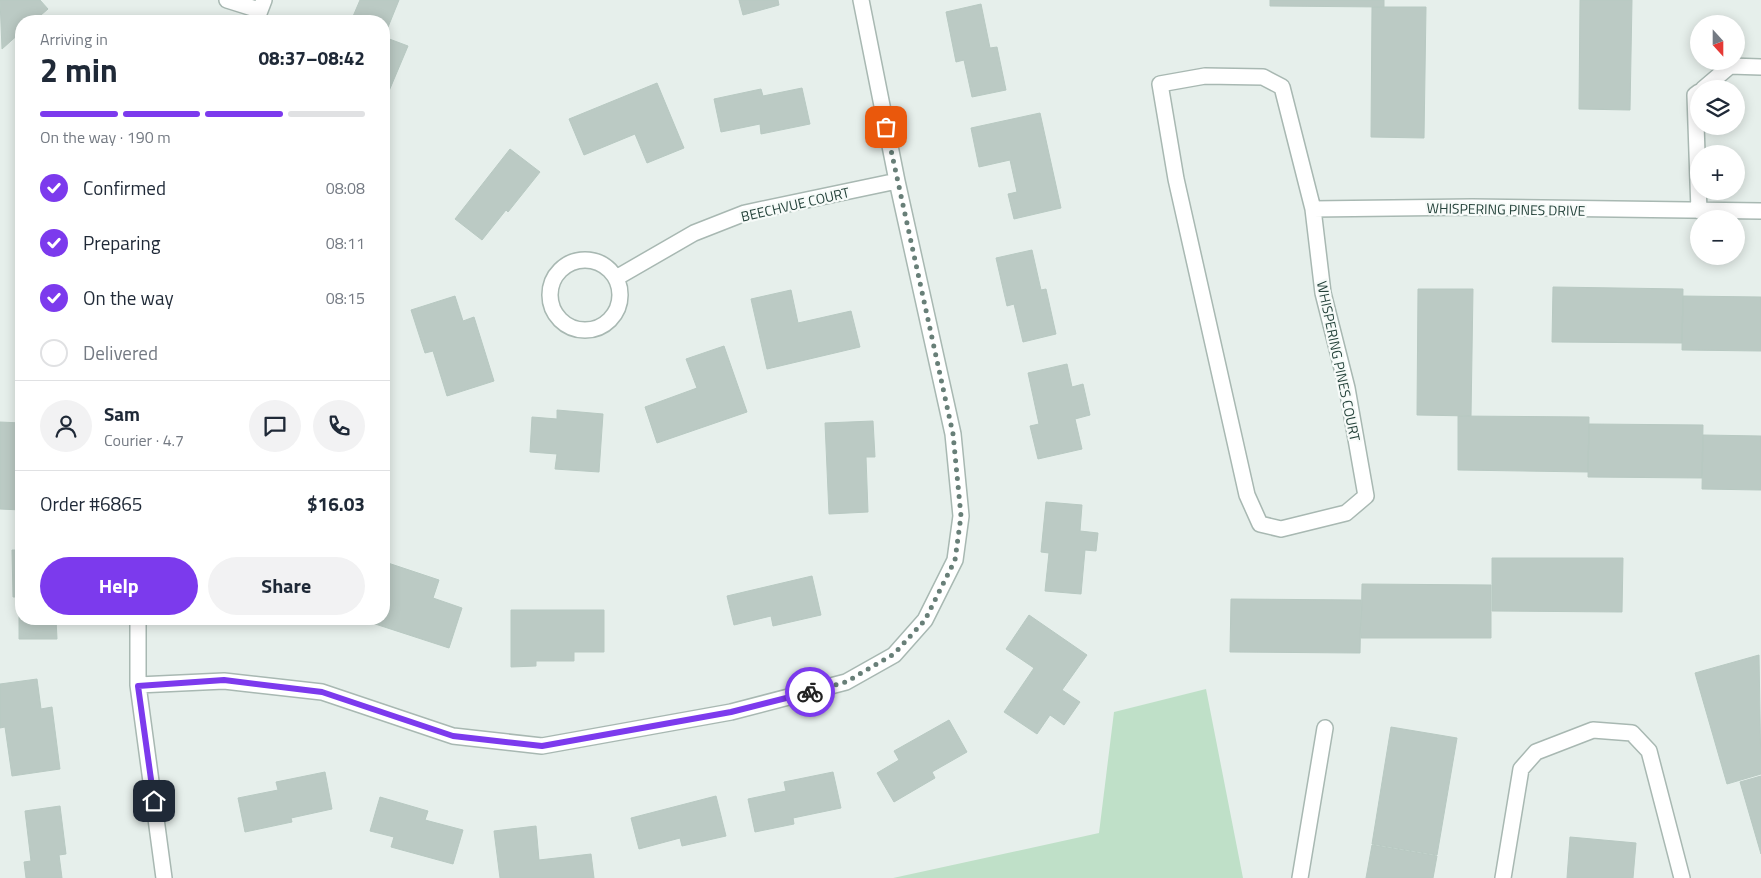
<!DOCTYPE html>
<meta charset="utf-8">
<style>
body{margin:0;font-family:"Titillium Web",sans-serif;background:#f2f2f3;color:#1f2937;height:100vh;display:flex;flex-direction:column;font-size:19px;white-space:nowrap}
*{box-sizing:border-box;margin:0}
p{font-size:16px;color:#747a83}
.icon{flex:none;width:28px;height:28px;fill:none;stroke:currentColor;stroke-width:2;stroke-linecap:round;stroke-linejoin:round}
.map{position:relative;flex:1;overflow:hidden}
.details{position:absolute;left:15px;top:15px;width:375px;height:610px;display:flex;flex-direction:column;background:#fff;border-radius:20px;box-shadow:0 2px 12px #0003}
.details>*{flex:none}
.needle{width:32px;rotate:159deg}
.controls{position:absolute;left:1690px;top:15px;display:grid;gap:10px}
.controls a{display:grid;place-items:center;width:55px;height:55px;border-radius:50%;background:#fff;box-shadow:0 2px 12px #0003;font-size:25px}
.pin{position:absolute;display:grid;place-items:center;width:42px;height:42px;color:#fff;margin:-21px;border-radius:10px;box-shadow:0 2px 8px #0006}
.courier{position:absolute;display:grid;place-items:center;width:50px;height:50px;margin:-25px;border:4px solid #7c3aed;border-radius:50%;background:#fff;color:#222;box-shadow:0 1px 6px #0007}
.summary em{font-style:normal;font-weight:700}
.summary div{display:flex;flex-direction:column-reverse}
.summary{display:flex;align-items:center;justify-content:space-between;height:85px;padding:0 25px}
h1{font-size:32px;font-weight:700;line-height:38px}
.bar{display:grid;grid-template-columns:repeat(4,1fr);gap:8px 5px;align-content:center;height:60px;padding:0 25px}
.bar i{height:6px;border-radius:4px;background:#e0e1e3}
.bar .on{background:#7c3aed}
.bar p{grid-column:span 4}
.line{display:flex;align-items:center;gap:12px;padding:0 25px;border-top:1px solid #e0e1e3}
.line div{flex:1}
.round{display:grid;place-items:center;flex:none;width:52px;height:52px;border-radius:26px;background:#f2f2f3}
ol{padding:0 25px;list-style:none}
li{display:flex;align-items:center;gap:15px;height:55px}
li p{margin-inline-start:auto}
li .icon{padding:5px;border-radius:50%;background:#7c3aed;color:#fff;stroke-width:4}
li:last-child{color:#747a83}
li i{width:28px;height:28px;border:2px solid #e0e1e3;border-radius:50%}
.button{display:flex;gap:10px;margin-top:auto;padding:10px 25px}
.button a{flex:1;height:58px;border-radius:30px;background:#7c3aed;color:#fff;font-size:20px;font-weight:700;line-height:58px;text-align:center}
.button a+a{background:#f2f2f3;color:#1f2937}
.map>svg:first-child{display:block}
.green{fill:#bfe0c8}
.building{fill:#bbcac4;stroke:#b8c9c2}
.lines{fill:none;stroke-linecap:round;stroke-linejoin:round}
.minor-casing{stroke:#a8b8b2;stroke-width:18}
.minor{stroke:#fff;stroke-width:15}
.done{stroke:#687f78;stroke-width:5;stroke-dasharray:0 9}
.route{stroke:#7c3aed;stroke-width:6}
.labels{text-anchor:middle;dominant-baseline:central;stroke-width:4.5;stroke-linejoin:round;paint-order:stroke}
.street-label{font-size:14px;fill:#24423a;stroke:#f7fbf9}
</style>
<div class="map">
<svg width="1761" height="878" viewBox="0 0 1761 878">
<rect width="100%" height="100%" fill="#e6efeb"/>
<path class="green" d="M1206,689l37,189h-350l206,-45 15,-121z"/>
<path class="building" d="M0,0h40l8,9 -14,12h-13v11l-19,17z
M360,0h39l-15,37 24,9 -19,45 -5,-2v-68h-33z
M739,0h39l1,5 -36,10z
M1270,0h114v7l-114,-1z
M1580,0h52l-2,110 -51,-1z
M981,4l9,44 7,-1 9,43 -34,7 -8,-37 -8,2 -10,-50z
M1372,7h54l-2,131 -53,-1z
M657,83l27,65 -37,15 -12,-29 -51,21 -15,-36z
M802,88l8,36 -49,10 -1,-10 -39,8 -7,-33 47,-10 2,7z
M1040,113l21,95 -47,11 -6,-25 9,-2 -7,-32 -31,7 -8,-39z
M510,149l30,23 -32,40 -2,-2 -24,30 -27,-21z
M1032,250l9,40 5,-1 10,45 -33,8 -9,-38 -7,2 -11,-48z
M1553,287l130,2 -1,54 -130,-1z
M1418,289h55l-2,127 -54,-1z
M791,290l7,33 53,-12 9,36 -93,22 -16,-70z
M455,296l8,25 11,-4 20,64 -47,15 -14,-45 -8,2 -14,-43z
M1683,296l78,1v54l-79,-1z
M724,346l23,66 -90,31 -12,-36 52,-19 -11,-29z
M1067,364l5,23 11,-3 7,31 -15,4 7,30 -44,10 -8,-33 9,-2 -11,-51z
M557,410l46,4 -4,58 -44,-3 2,-15 -27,-2 2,-35 25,2z
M1458,416l131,1 -1,55 -130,-2z
M873,421l2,36h-9l2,55 -39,2 -4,-91z
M0,422l21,1v87l-21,-1z
M1589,424l114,1 -1,53 -114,-1z
M1703,435l58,1v54l-59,-1z
M1046,502l36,3 -2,26 18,2 -2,18 -11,-1 -4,44 -36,-3 4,-38 -8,-1z
M12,550h9v69h35l1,20h-38v-42h-6z
M1492,558h131l-1,54 -130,-1z
M385,562l54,18 -6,18 29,10 -13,40 -83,-27v-2h18z
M812,576l9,39 -48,11 -2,-10 -37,9 -7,-29z
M1362,584l129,1v53h-130z
M1231,599l130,1 -1,53 -130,-1z
M511,610h93v42h-30v9h-38v5l-25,1z
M1029,615l58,40 -25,35 18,12 -16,23 -14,-10 -13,19 -33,-22 30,-44 -28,-19z
M1759,655l2,119 -34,10 -32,-111z
M37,679l4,30 11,-2 8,62 -48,7 -7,-49 -5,1v-44z
M949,720l18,32 -35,20 3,6 -41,24 -17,-29 22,-13 -5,-9z
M1391,727l66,11 -20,117 -65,-11z
M325,772l7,37 -41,9 1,4 -47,10 -7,-34 40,-8 -2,-8z
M833,772l8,36 -48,10 1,6 -39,8 -7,-33 38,-8 -2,-9z
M1761,776v78l-21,-72z
M716,796l10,40 -44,10 -2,-8 -41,11 -8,-31z
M380,797l48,14 -3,9 38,10 -10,34 -62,-17 3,-10 -24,-6z
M60,806l6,48 -7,1 3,23h-36l-2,-16 7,-1 -6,-50z
M536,826l3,34 52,-6 3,24h-94l-6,-47z
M1570,837l66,6 -3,35h-66z
M1372,845l65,11 -4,22h-67z"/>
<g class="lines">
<defs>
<path id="minor" d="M227,0l32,10
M256,21l8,-21
M1205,76l58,1 19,10 31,122 10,84 24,95 19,108 -20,17 -65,16 -21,-5 -13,-29 -71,-316 -16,-95z
M1703,89l27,-23 31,1
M1699,92l-4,3 4,116
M1313,209l159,-2 289,4
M550 295a35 35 0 1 1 70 0a35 35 0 1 1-70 0Z
M616,278l78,-45 51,-20 152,-32
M138,619v66l26,193
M138,685l86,-4 98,11 131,44 89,10 189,-34 115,-30 48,-27 31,-35 30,-60 6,-44 -8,-82 -56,-253 -36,-181
M1300,878l25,-150
M1503,878l18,-109 15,-17 57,-22 39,3 17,18 33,127"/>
</defs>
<use href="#minor" class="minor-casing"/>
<use href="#minor" class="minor"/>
</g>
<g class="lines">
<path class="done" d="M810,692l36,-10 48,-28 31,-34 30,-60 6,-44 -8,-82 -67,-307"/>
<path class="route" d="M154,801l-16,-115 86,-6 98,12 131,44 89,10 189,-34 79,-20"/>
</g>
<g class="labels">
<g class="street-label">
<text transform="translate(795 204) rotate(-13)">BEECHVUE COURT</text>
<text transform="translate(1506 209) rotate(1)">WHISPERING PINES DRIVE</text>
<text transform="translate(1339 361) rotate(78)">WHISPERING PINES COURT</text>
</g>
</g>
</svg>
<div class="controls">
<a><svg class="needle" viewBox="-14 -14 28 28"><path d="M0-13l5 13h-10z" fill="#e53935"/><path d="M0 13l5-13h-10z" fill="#747a83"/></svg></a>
<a><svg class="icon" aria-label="layers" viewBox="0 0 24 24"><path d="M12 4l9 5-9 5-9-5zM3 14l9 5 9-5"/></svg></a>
<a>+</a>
<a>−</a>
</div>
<div class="pin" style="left:886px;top:127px;background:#ea580c"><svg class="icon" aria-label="bag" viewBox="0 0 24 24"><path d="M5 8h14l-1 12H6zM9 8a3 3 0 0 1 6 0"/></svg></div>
<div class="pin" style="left:154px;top:801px;background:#1f2937"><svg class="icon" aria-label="home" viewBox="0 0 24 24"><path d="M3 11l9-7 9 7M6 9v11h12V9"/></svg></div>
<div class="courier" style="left:810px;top:692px"><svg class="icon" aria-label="bike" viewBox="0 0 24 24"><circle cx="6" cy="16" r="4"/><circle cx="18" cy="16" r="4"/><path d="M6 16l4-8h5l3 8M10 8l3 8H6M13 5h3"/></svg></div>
<section class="details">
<div class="summary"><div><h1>2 min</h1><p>Arriving in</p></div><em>08:37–08:42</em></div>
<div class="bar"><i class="on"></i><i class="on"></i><i class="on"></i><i></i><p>On the way · 190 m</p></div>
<ol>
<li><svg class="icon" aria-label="check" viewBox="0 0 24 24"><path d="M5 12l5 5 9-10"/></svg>Confirmed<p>08:08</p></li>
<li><svg class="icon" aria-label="check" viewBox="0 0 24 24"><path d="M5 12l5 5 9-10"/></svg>Preparing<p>08:11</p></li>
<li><svg class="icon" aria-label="check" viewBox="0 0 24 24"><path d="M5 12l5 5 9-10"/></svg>On the way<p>08:15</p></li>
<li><i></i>Delivered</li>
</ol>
<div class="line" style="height:90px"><a class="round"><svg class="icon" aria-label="person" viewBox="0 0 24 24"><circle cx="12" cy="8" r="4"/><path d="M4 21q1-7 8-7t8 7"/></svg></a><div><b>Sam</b><p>Courier · 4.7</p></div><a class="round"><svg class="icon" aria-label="chat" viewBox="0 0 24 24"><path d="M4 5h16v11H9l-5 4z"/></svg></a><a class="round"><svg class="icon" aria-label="phone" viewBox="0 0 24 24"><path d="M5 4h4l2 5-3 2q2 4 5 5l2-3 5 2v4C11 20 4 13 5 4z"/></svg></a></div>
<div class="line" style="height:65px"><div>Order #6865</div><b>$16.03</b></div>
<div class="button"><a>Help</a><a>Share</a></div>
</section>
</div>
